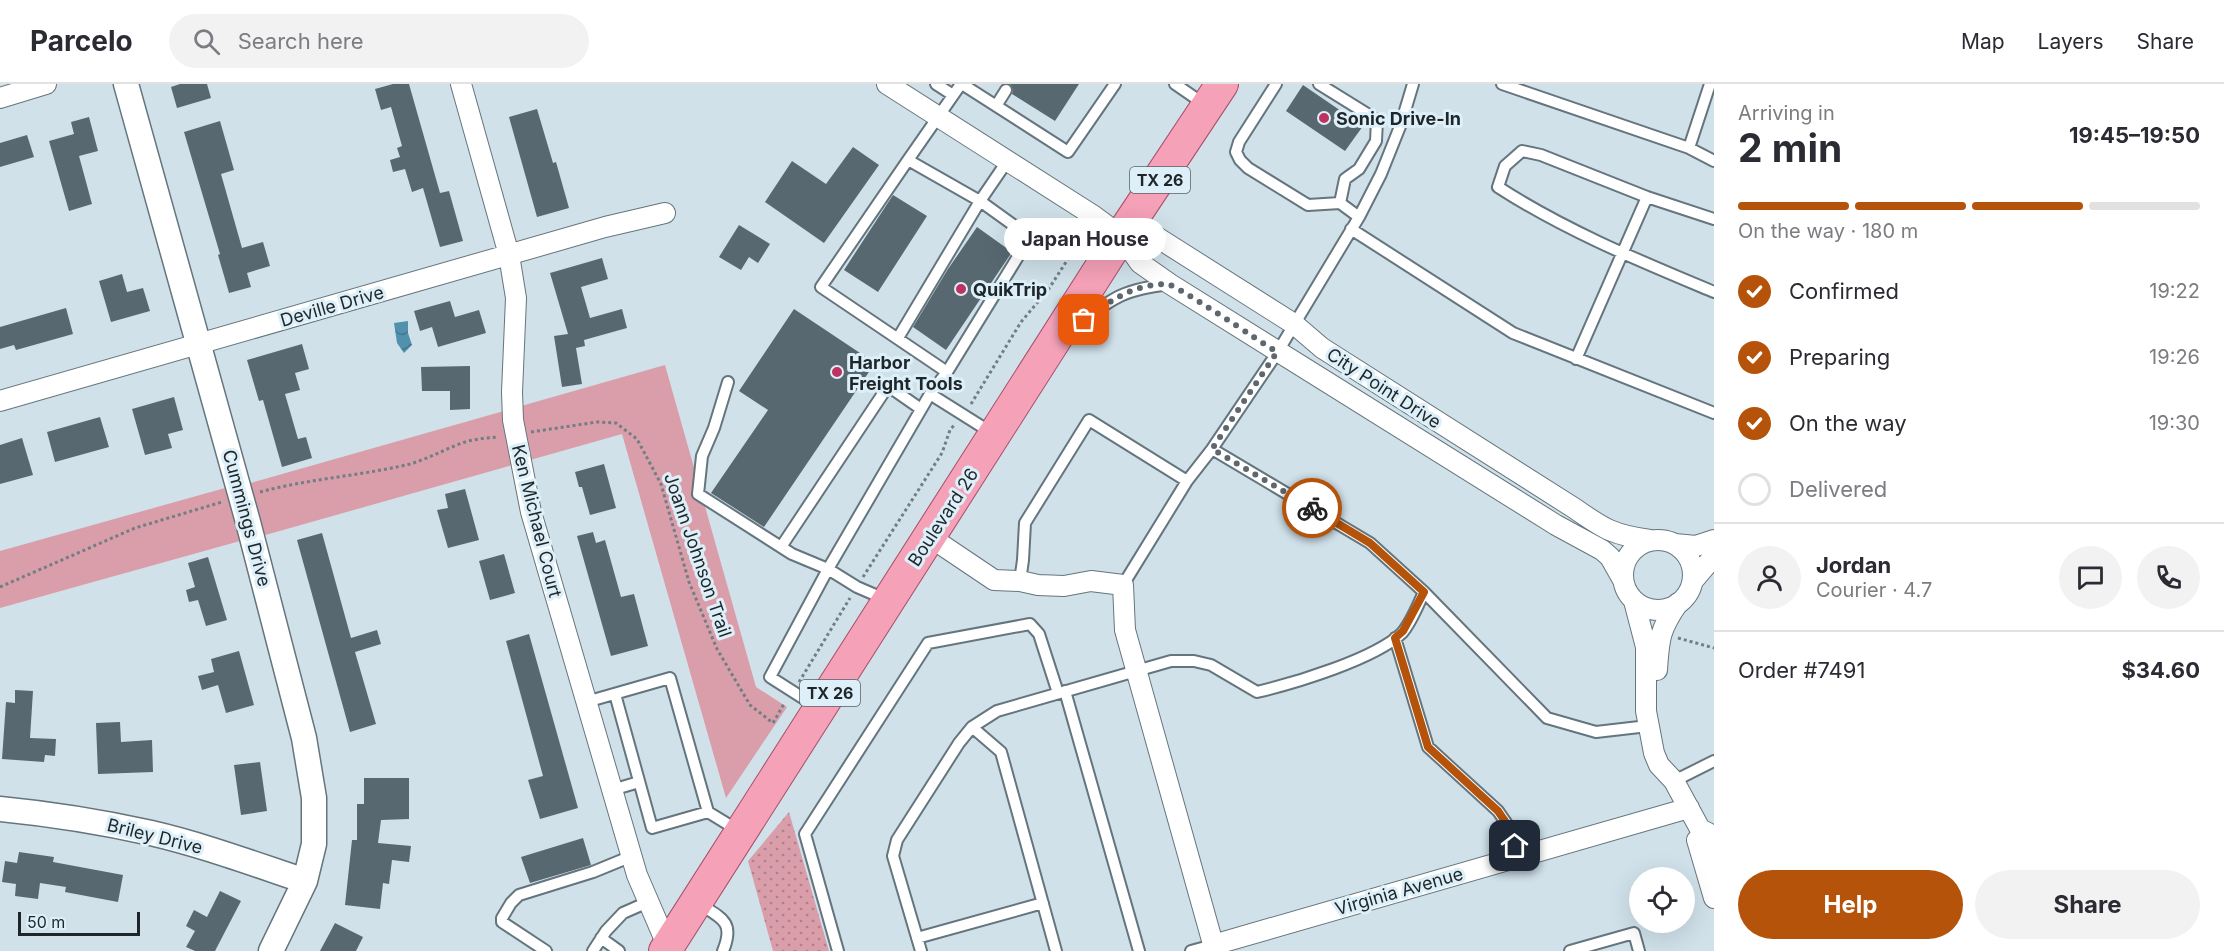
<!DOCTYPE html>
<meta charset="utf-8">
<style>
body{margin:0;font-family:Inter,sans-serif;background:#f2f2f3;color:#2b2b33;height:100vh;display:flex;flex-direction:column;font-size:22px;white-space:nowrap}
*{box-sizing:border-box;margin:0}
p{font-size:20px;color:#7c7c81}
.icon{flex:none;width:33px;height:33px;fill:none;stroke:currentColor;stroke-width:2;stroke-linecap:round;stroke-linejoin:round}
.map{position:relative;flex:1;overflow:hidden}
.sheet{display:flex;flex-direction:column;background:#fff;width:510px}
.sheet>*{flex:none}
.tools{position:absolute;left:1629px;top:783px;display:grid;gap:12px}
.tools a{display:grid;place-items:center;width:66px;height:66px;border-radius:50%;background:#fff;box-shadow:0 6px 24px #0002;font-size:30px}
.scale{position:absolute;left:18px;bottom:15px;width:122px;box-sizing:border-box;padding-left:6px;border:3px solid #1f2629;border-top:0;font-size:16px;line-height:21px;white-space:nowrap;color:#1f2629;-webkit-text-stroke:4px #ddeff8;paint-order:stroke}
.pin{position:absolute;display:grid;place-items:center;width:51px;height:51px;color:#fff;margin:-26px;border-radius:12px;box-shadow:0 3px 9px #0006}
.courier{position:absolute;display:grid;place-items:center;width:60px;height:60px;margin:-30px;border:4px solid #b45309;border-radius:50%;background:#fff;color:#222;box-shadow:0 2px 8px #0007}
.bubble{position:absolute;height:42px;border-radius:21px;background:#fff;box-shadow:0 6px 24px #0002;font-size:20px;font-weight:700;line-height:42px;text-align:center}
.head em{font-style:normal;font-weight:700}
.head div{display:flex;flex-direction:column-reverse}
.head{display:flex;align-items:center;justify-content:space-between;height:102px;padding:0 24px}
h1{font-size:39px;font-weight:700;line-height:45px}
.bar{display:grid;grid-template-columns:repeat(4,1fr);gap:9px 6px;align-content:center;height:72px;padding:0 24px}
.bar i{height:8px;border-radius:4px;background:#e1e1e2}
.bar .selected{background:#b45309}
.bar p{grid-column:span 4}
.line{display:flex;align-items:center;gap:15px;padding:0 24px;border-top:2px solid #e1e1e2}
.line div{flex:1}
.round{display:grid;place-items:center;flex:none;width:63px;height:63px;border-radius:32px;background:#f2f2f3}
ol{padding:0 24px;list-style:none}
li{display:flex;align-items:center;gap:18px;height:66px}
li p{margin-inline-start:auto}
li .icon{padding:6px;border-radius:50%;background:#b45309;color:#fff;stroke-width:4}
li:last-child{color:#7c7c81}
li i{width:33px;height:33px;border:3px solid #e1e1e2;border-radius:50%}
.primary-button{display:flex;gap:12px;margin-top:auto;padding:12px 24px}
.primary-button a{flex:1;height:69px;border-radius:36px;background:#b45309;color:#fff;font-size:24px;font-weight:700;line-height:69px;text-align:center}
.primary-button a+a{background:#f2f2f3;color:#2b2b33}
header{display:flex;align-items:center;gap:36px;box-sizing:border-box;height:84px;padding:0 30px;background:#fff;border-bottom:2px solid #e1e1e2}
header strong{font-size:28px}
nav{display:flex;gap:33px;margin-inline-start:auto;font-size:21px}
.search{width:420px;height:54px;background:#f2f2f3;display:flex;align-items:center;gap:15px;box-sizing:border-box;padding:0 21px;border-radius:33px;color:#7c7c81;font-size:22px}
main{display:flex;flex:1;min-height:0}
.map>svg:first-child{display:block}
.grass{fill:url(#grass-dots)}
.park{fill:#d99eaa}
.water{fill:url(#water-waves)}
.building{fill:#586870}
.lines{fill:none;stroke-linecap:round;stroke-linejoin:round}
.service-casing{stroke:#65757d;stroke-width:14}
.minor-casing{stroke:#65757d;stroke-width:22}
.tertiary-casing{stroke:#65757d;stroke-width:27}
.primary-casing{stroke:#a64e67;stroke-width:34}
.path{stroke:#727e84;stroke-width:3;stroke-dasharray:3 3;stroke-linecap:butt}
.service{stroke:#fff;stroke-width:10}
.minor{stroke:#fff;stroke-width:20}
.tertiary{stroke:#fff;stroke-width:24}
.primary{stroke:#f5a1b8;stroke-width:32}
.done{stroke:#5d676d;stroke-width:6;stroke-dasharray:0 10.8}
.route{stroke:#b45309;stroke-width:8}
.poi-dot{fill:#be3160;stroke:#ddeff8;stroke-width:2}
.labels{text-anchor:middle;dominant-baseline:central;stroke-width:6;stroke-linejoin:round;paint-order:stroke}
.shield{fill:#ddeff8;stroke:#586267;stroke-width:1.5}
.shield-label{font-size:16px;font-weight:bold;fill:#1f2629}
.poi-label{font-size:18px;font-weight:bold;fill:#1f2629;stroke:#ddeff8;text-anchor:start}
.street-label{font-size:18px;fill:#1f2629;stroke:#ddeff8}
</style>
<header>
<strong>Parcelo</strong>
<div class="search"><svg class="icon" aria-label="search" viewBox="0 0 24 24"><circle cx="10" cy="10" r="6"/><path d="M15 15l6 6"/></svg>Search here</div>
<nav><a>Map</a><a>Layers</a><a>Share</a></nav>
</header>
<main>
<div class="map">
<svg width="1714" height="867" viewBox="0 0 1714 867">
<defs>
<pattern id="grass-dots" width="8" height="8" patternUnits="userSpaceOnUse" patternTransform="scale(1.5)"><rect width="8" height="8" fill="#d99eaa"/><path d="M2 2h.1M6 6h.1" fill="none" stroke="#af818a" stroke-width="1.8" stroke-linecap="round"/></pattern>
<pattern id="water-waves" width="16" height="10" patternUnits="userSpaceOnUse" patternTransform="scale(1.5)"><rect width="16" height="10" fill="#5191ae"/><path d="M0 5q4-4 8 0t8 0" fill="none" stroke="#43768e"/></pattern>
</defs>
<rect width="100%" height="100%" fill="#d0e1ea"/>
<path class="grass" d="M789,728l40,139h-56l-25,-90z"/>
<path class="park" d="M665,281l91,322 31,20 -61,91 -104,-364 -360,102 -15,-52z
M225,404l15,53 -240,67v-57z"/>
<path class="water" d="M408,237v12l4,12 -8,8 -7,-10 -3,-20z"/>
<path class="building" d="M180,0h27l4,14 -34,10 -6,-21z
M393,0h16l31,109 9,-2 14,50 -23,6 -17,-59 -11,4 -7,-23 -12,3 -3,-12 10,-3 -3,-9 5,-2 -11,-39 -10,3 -6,-21z
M1010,0h69l-24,37 -43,-27 1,-4z
M1303,1l60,41 -18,25 -59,-40z
M537,25l16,54 3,-1 13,46 -32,9 -28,-100z
M89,33l9,34 -19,5 13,48 -23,7 -20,-70 25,-7 -3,-12z
M220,37l14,49 -13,4 21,74 21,-6 7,24 -23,7 4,14 -22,6 -11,-38 2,-1 -36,-122z
M27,51l7,22 -34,10v-24z
M853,63l26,18 -55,78 -59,-41 27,-41 34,23z
M893,111l34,21 -49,76 -34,-22z
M739,141l31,19 -12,19 -9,-6 -8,13 -22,-13z
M977,143l35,25 -66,98 -33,-23 35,-58z
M602,174l6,21 -27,8 9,31 32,-9 5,19 -43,12 1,6 -9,2 6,36 -20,3 -8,-51 14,-2 -18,-61z
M122,190l5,18 16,-4 7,23 -39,11 -12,-41z
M450,217l5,16 24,-7 7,23 -48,14 -6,-20 -12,4 -6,-20z
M66,224l7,26 -57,16 -2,-5 -14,4v-22z
M794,225l81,54 -111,164 -53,-34 57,-83 -29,-19z
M302,260l7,25 -14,4 5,17 -15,4 13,45 8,-2 6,21 -30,9 -19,-67 -4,1 -12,-41z
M470,282v43l-20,1v-19h-28l-1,-24z
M174,313l9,33 -15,4 4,14 -27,7 -13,-46z
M100,333l9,30 -54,15 -8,-30z
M22,354l11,37 -33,9v-39z
M604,380l12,44 -26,7 -8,-28h-3l-4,-15z
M465,405l14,51 -31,8 -11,-38 11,-2 -3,-14z
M593,448l3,11 9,-3 16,57 13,-3 14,52 -37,10 -34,-120z
M322,449l29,105 26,-8 4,14 -26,8 21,72 -26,8 -53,-192z
M504,470l11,39 -25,7 -11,-39z
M208,473l19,63 -21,6 -8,-26 -9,2 -3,-12 9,-3 -7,-24z
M529,550l49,174 -38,11 -12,-39 15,-4 -37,-135z
M239,567l15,54 -28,8 -8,-28 -16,5 -4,-14 16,-4 -3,-13z
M15,606l18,1 -3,47 26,1 -1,17 -10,-1 -1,7 -42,-3 4,-57 9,1z
M120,638l1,20 31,-2 1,32 -55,2 -2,-51z
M260,678l7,49 -26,4 -7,-50z
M364,694h45v41l-28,1 -3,23 33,3 -2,16 -17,-2 -3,24 -6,-1 -3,26 -35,-4 7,-65h5v-36h7z
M583,754l8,27 -61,18 -9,-26z
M19,768l35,5 -1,5 70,13 -5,27 -53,-10 1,-5 -26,-4 -2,16 -23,-3 1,-12 -14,-2 3,-21 12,2z
M220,807l21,10 -26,50h-20l-9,-4 9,-16 -9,-5 8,-16 13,7z
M335,839l28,14 -7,14h-36z"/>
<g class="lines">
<defs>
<path id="service" d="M936,0l17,11
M962,0l106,68 47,-68
M1175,0l29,20
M1276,0l-37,58 -3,10 4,8 8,8 60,37 32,-2 19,14
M1319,0l58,36 -1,21 -17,28 -14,10 -5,24
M1502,0l187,64 25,13
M996,22l10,-16
M1689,64l21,-64
M908,76l53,-76
M1714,135l-67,-22 -106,-42 -19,-4 -17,15 -7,21c68,44 142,74 216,105
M1351,145l162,104 201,80
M1079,239c35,-26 46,-34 91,-39
M898,254l82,-137 -72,-41 -87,127 126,85
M1576,275l71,-162
M728,298l-14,46 -12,28 -4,38 94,60 36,15 -58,108 47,30
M992,349l-62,-39 17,-22 83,-135 -50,-36 28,-41
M1212,365l158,94 54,49 123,126 49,14 52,-6
M781,463l107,-161 33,23
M1020,497l3,-21 2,-37 64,-103 98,61
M1123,501l64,-104 25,-32 65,-96 82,-136 22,-43 20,-50 12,-40
M887,516l-30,-13 -29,-18 102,-175
M1395,554l33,109 70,64 13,19 7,27
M1065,607l74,260
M586,618l84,-24 38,134 -56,16 -37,-134
M972,643l29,25 55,199
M1674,697l40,-20
M612,706l27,-8
M708,728l31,19
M699,820c23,14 36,18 24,47
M601,854l18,13
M917,854l126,-35
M546,867l-44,-29v-4l9,-15 8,-8 74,-23 39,-16
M593,867l13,-20 17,-18 25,-11
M838,867l-33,-117 123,-191 102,-19 9,10 19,59
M921,867l-28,-95 4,-16 62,-97 13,-16 25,-16 174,-50h23l17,4 46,27c38,-9 118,-33 145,-59 9,-10 16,-28 22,-41
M1191,867l22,-6
M1570,867l64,-18 5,18"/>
<path id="minor" d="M461,0l48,171 7,43 -4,94 1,28 18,92 106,363 31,72
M887,0l207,132 27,20 19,27 30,21 386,241 46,25 8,7 13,23
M0,14l46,-14
M1121,152h34l139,88 28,24 252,160c30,21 39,27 76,32
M0,317l605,-174 60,-14
M930,453l64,43 26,1 18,4 26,1 27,-5 32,4 2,45 90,321
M1623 491a35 35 0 1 1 70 0a35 35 0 1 1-70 0Z
M1675,460l21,2 18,-6
M1692,498l22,-26
M1634,517l12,46v64l8,42 5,12 15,16 26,48 8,4 6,22
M1657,586c2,-32 3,-41 21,-67
M1697,756l17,58
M1213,861l476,-137"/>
<path id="tertiary" d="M126,0l122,438 56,216 10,60v46l-9,37 -34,70
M0,725c51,5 101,13 151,24 52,12 103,31 154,48"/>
<path id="primary" d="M665,867l456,-715 101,-152"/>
</defs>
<use href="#service" class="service-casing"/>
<use href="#minor" class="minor-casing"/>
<use href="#tertiary" class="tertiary-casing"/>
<use href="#primary" class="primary-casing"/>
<path class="path" d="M971,320l50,-82 27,-32 31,-48
M531,348l66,-10 19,1 21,16 24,45 28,98 28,67 33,56 23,18 12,-21
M260,408c48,-13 98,-16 146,-27 20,-5 37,-15 56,-22 11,-4 24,-5 36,-6
M863,493l79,-124 8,-23 5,-6
M0,503l135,-59 87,-26
M1678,554l36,10
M799,598l51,-84"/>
<use href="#service" class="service"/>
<use href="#minor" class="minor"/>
<use href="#tertiary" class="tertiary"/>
<use href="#primary" class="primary"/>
</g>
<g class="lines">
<path class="done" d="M1084,236c26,-19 49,-36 83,-36 10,1 95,59 110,68l-65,97 100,59"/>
<path class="route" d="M1312,424l58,35 54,49 -21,39 -8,7 33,109 70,64 13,19 4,16"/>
</g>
<g class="poi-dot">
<circle cx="1324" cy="34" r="6"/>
<circle cx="961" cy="205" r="6"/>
<circle cx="837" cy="288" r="6"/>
</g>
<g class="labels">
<g class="shield">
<rect x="1130" y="83" width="60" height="26" rx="4.5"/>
<rect x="800" y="596" width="60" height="26" rx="4.5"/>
</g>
<g class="shield-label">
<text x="1160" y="96">TX 26</text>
<text x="830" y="609">TX 26</text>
</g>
<g class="poi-label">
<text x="1336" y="34">Sonic Drive-In</text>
<text x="973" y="205">QuikTrip</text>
<text x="849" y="278">Harbor<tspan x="849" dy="21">Freight Tools</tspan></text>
</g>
<g class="street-label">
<text transform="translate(332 222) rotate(-16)">Deville Drive</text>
<text transform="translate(1384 304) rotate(33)">City Point Drive</text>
<text transform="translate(943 433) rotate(-57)">Boulevard 26</text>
<text transform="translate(247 434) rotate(75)">Cummings Drive</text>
<text transform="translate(537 437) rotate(76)">Ken Michael Court</text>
<text transform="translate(698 471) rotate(71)">Joann Johnson Trail</text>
<text transform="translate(155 752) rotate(14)">Briley Drive</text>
<text transform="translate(1399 807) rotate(-16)">Virginia Avenue</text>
</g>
</g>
</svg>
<div class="tools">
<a><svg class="icon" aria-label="locate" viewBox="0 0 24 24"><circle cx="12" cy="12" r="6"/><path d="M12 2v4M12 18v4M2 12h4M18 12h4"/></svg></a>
</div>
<div class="scale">50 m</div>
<div class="pin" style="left:1084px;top:236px;background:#ea580c"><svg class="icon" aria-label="bag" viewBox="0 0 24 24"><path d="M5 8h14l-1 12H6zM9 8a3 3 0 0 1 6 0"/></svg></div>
<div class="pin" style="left:1515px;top:762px;background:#1f2937"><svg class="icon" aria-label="home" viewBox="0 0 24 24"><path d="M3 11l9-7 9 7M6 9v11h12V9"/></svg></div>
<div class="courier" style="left:1312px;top:424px"><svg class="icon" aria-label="bike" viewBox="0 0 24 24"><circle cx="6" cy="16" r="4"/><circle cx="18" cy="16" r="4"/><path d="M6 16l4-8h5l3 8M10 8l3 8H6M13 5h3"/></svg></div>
<div class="bubble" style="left:1004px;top:134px;width:162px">Japan House</div>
</div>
<section class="sheet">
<div class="head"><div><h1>2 min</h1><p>Arriving in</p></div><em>19:45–19:50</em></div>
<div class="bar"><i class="selected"></i><i class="selected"></i><i class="selected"></i><i></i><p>On the way · 180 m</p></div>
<ol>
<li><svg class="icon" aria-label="check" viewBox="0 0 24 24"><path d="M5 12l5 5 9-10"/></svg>Confirmed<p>19:22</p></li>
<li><svg class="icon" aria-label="check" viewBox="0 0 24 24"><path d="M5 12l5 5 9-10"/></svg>Preparing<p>19:26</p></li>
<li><svg class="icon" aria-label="check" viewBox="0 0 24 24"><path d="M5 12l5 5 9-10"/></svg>On the way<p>19:30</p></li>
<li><i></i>Delivered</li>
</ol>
<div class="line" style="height:108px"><a class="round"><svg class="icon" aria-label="person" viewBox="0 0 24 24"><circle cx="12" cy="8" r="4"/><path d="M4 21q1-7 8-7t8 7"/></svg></a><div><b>Jordan</b><p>Courier · 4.7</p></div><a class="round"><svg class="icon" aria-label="chat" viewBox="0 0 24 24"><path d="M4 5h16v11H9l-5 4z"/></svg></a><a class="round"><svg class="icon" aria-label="phone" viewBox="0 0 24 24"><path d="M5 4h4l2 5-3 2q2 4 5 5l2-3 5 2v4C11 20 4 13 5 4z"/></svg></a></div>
<div class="line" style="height:78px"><div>Order #7491</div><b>$34.60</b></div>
<div class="primary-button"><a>Help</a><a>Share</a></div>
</section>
</main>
